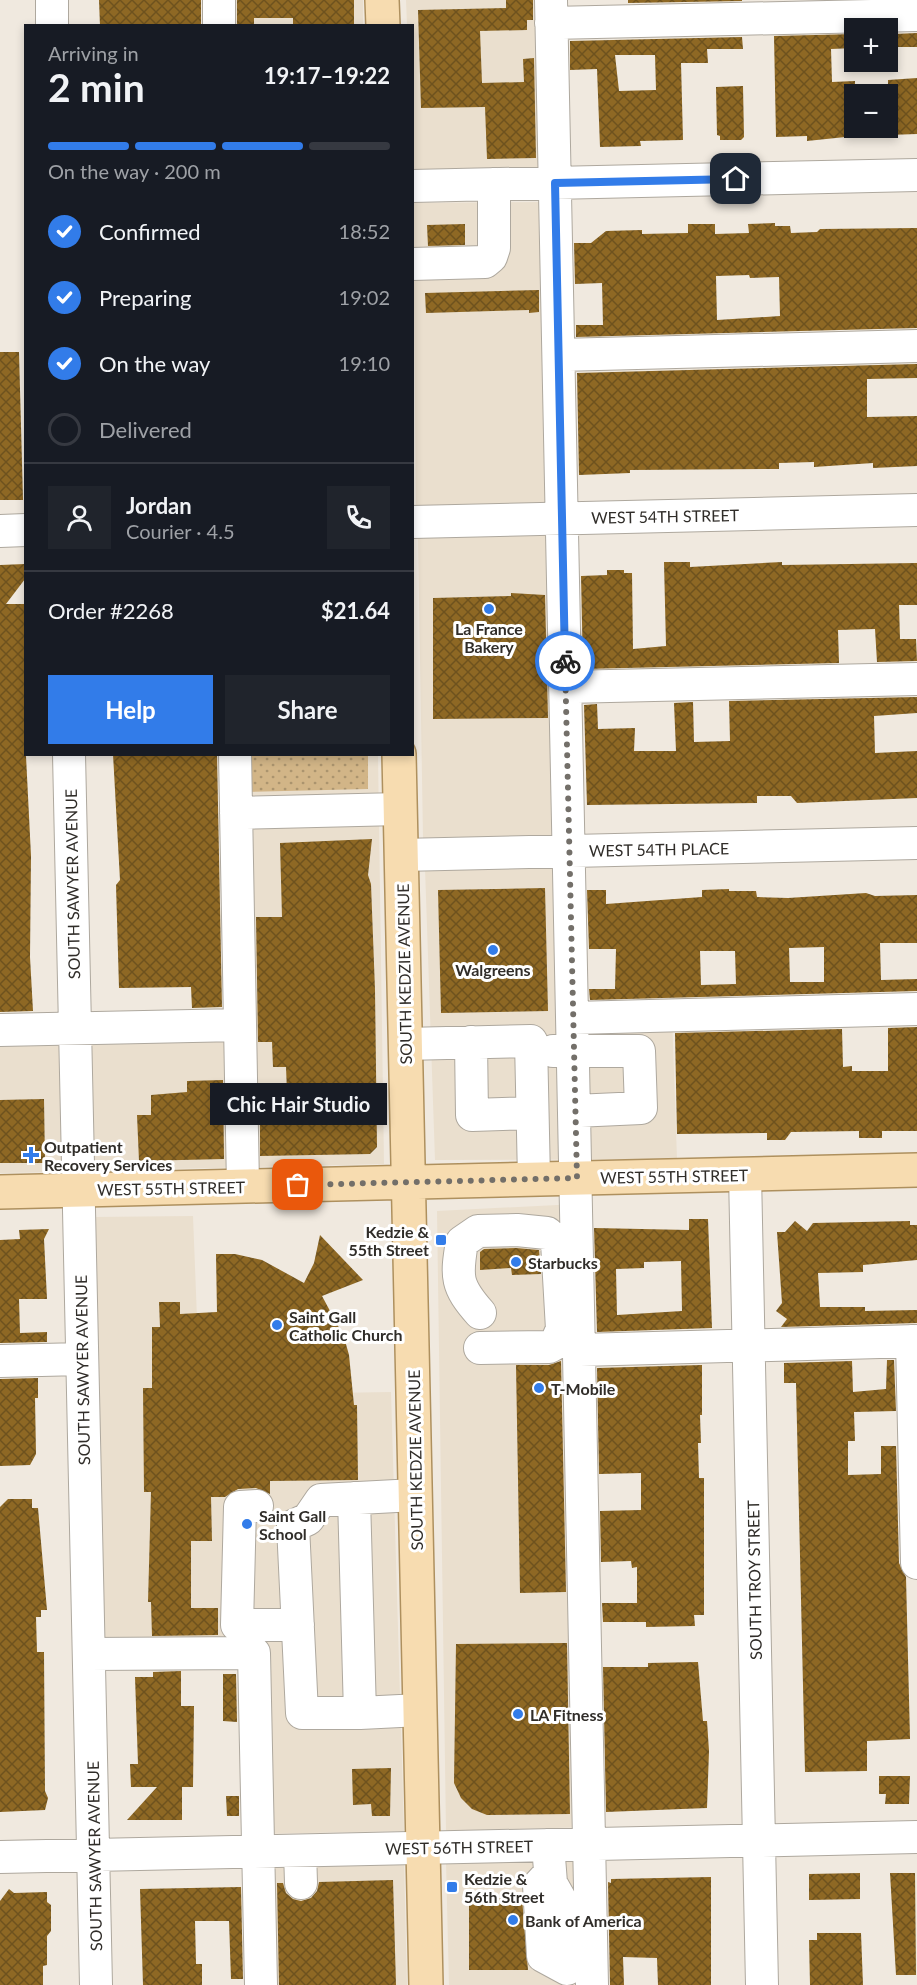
<!DOCTYPE html>
<meta charset="utf-8">
<style>
body{margin:0;font-family:Lato,sans-serif;background:#20242c;color:#f1f3f6;height:100vh;display:flex;flex-direction:column;font-size:22px;white-space:nowrap}
*{box-sizing:border-box;margin:0}
p{font-size:20px;color:#9ea1a6}
.icon{flex:none;width:33px;height:33px;fill:none;stroke:currentColor;stroke-width:2;stroke-linecap:round;stroke-linejoin:round}
.map{position:relative;flex:1;overflow:hidden}
.details{position:absolute;left:24px;top:24px;width:390px;height:732px;display:flex;flex-direction:column;background:#171b24;border-radius:0px;box-shadow:0 3px 9px #0003}
.details>*{flex:none}
.controls{position:absolute;left:844px;top:18px;display:grid;gap:12px}
.controls a{display:grid;place-items:center;width:54px;height:54px;border-radius:0px;background:#171b24;box-shadow:0 3px 9px #0003;font-size:30px}
.pin{position:absolute;display:grid;place-items:center;width:51px;height:51px;color:#fff;margin:-26px;border-radius:12px;box-shadow:0 3px 9px #0006}
.courier{position:absolute;display:grid;place-items:center;width:60px;height:60px;margin:-30px;border:4px solid #327ce9;border-radius:50%;background:#fff;color:#222;box-shadow:0 2px 8px #0007}
.bubble{position:absolute;height:42px;border-radius:0px;background:#171b24;box-shadow:0 3px 9px #0003;font-size:20px;font-weight:700;line-height:42px;text-align:center}
.head em{font-style:normal;font-weight:700}
.head div{display:flex;flex-direction:column-reverse}
.head{display:flex;align-items:center;justify-content:space-between;height:102px;padding:0 24px}
h1{font-size:39px;font-weight:700;line-height:45px}
.bar{display:grid;grid-template-columns:repeat(4,1fr);gap:9px 6px;align-content:center;height:72px;padding:0 24px}
.bar i{height:8px;border-radius:4px;background:#363941}
.bar .current{background:#327ce9}
.bar p{grid-column:span 4}
.line{display:flex;align-items:center;gap:15px;padding:0 24px;border-top:2px solid #363941}
.line div{flex:1}
.round{display:grid;place-items:center;flex:none;width:63px;height:63px;border-radius:0px;background:#20242c}
ol{padding:0 24px;list-style:none}
li{display:flex;align-items:center;gap:18px;height:66px}
li p{margin-inline-start:auto}
li .icon{padding:6px;border-radius:50%;background:#327ce9;color:#fff;stroke-width:4}
li:last-child{color:#9ea1a6}
li i{width:33px;height:33px;border:3px solid #363941;border-radius:50%}
.action{display:flex;gap:12px;margin-top:auto;padding:12px 24px}
.action a{flex:1;height:69px;border-radius:0px;background:#327ce9;color:#fff;font-size:24px;font-weight:700;line-height:69px;text-align:center}
.action a+a{background:#20242c;color:#f1f3f6}
.map>svg:first-child{display:block}
.built{fill:#eadfce}
.grass{fill:url(#grass-dots)}
.building{fill:url(#building-cross-hatch);fill-rule:evenodd}
.lines{fill:none;stroke-linecap:round;stroke-linejoin:round}
.minor-casing{stroke:#aea89e;stroke-width:34}
.major-casing{stroke:#ae905e;stroke-width:36}
.minor{stroke:#fff;stroke-width:32}
.major{stroke:#f7dcb0;stroke-width:33}
.done{stroke:#736f69;stroke-width:6;stroke-dasharray:0 10.8}
.route{stroke:#327ce9;stroke-width:8}
.poi-dot{fill:#327ce9;stroke:#fff;stroke-width:2}
.labels{text-anchor:middle;dominant-baseline:central;stroke-width:6;stroke-linejoin:round;paint-order:stroke}
.street-label{font-size:16px;fill:#302d29;stroke:#fff}
.poi-label{font-size:16px;font-weight:bold;fill:#302d29;stroke:#fff;text-anchor:start}
</style>
<div class="map">
<svg width="917" height="1985" viewBox="0 0 917 1985">
<defs>
<pattern id="grass-dots" width="8" height="8" patternUnits="userSpaceOnUse" patternTransform="scale(1.5)"><rect width="8" height="8" fill="#d2b587"/><path d="M2 2h.1M6 6h.1" fill="none" stroke="#ab946e" stroke-width="1.8" stroke-linecap="round"/></pattern>
<pattern id="building-cross-hatch" width="8" height="8" patternUnits="userSpaceOnUse" patternTransform="scale(1.5)"><rect width="8" height="8" fill="#8e6824"/><path d="M0 0l8 8M0 8l8-8" fill="none" stroke="#6e521e"/></pattern>
</defs>
<rect width="100%" height="100%" fill="#f0e9df"/>
<path class="built" d="M219,0h144v25h-144z
M406,0h145l4,172 -142,2 -1,-148 -5,-1z
M555,202l7,300 -146,5 -3,-304z
M562,533l7,302 -146,3 -5,-302z
M235,755h143l6,409 -295,7 -4,-142 155,-4z
M570,867l3,150 99,-2 5,144 -242,1 -10,-292z
M60,1029l4,143 -64,1v-143z
M577,1204l14,623 -145,4 -9,-620z
M193,1216l7,179 191,-3 13,439 -146,3 -4,-181 -153,1 -9,-437z
M592,1859l2,126h-145l-3,-123z
M404,1863l3,122h-146l-2,-120z"/>
<path class="grass" d="M241,755h127v34l-126,3z"/>
<path class="building" d="M99,0h102v26h-101z
M237,0h117v26h-61v-8h-39v8h-17z
M506,0h27v20h-6v10l-47,1 2,52 42,-1 -1,-23 11,-1 2,100 -49,1 -2,-52 -64,1 -3,-98 88,-2z
M628,0h114v1l-114,2z
M917,33v14h-23v-13z
M855,34v14l-24,1 1,33 23,-1v55l-48,5v-5l-31,1 -2,-101z
M742,37l1,12h-36l1,14h-27l2,77 -43,1 1,5 -41,1 -3,-78 -27,1v-29zM615,55h40l1,35 -37,1z
M917,78v56l-29,1v-55z
M743,86l1,51 -3,3h-21v-4l-3,-1 -1,-48z
M775,223v3h15l1,7 26,-1 3,-3 97,-1v100l-341,9v-12h27l-1,-42 -27,1 -1,-41h17l15,-12 36,-1v4l46,-1v-9h27v10l34,-1 -1,-9zM749,275l1,3 29,-1 1,39 -63,4 -1,-44z
M465,224v21l-37,1 -1,-21z
M539,290v22l-10,1v-3l-103,3 -1,-20z
M0,352h19l4,148h-23z
M917,364v14l-50,1v38l50,-1v50l-44,2v-5l-59,4v-5l-35,1v6l-149,1v3l-51,2 -2,-102z
M664,562h26v5l92,-5v3l135,-2v42h-18l1,34h16l1,22 -40,1 -2,-33 -37,1 1,33 -256,6 -2,-93 26,-1v-5h17v3h8l1,76 33,-3z
M25,564v15l-19,25h20v152l5,100 -1,101 3,54 -33,1v-447z
M511,593l34,2 3,123 -115,1v-121l78,-2z
M917,697v16l-43,3 1,37 42,-2v47l-120,5 -6,-7h-34v7l-170,2 -3,-100 13,-1 1,25 37,-1 -1,23h42l-2,-48 19,-1 1,40 36,-1 -1,-40z
M113,754h104l5,253 -30,1 -1,-21 -72,1 -3,-103 4,-5z
M372,839l-4,36 3,9 4,106 2,157 -7,7 -110,2v-39h28l-2,-50h-13l-1,-25h-14l-2,-125h26l-2,-74z
M545,888l3,123 -107,2 -3,-123z
M729,889v2h27l1,6 31,1 78,-5 9,3 42,-1v48h-37l1,37 36,-1v12l-327,9 -1,-11h26l1,-40h-27l-2,-59h19v14l96,-7v-7zM824,947v35h-34l-1,-34zM700,951h35l1,33 -35,1z
M917,1027v104h-35v7h-23v-7l-68,1 -6,8h-18v-7l-90,1 -2,-101 167,-4 1,38 9,-1v5h36v-43z
M223,1080l1,79 -85,2 -2,-46h14v-20l36,-3v-11z
M44,1099l1,64h-45v-63z
M689,1219h19l4,109 -115,4 -3,-104 95,2zM681,1261l1,50 -65,4 -1,-46 28,-1v-6z
M795,1221l12,10 6,-8 97,-2v4h7v35l-54,5v7l-45,1 2,34h45v4l52,-1v13l-136,4 6,-8 -11,-8 6,-8 -5,-71h8z
M49,1229l-5,10 3,60h-28l1,34 27,-1v10l-47,1v-103l20,-1 -1,-9z
M320,1235l43,45 -41,16 22,41 5,18 5,50h3l1,75 -88,1v13l-14,-6 -18,1 -13,8h-14l1,44h-21v67h27v27l-66,1 -1,-34h-3l3,-110h-7l-1,-104h9v-61h8l-1,-25h21v12l37,-2 -1,-58h19l27,6 42,23 10,-20z
M516,1248l23,2 2,24 -29,1 -1,-7 -31,2v-18l4,-3z
M887,1360h7l2,51 -42,1 1,29h-7v34l33,-1v-28h15l3,117 7,14 4,162 -43,2v30l-62,1 -9,-389h-12v-20l68,-2 1,31 33,-3z
M561,1361l5,231 -46,1 -4,-228h33z
M702,1365v50h-2l1,28h-3l1,35h5v137h-10l1,11 -49,1v-5h-43l-1,-19h35v-36l-5,1 -1,-7 -30,1 -1,-51 41,-1v-37l-42,1 -2,-106z
M38,1378v20h-3l1,56 -6,11 -30,1v-87z
M8,1499h24v9h6l9,102h-6v7h-5l1,35h7l1,139 3,7 -3,12 -45,2v-305z
M567,1643l3,171 -83,1 -15,-6 -11,-11 -7,-15 2,-139z
M698,1662l5,59h4l2,30 -2,57 -101,4 -3,-145h45v-4z
M181,1671v35h13l-1,81h-11v33h-55l30,-33h-26l-1,-23h8l-3,-87h18v-5z
M223,1674h13l1,48 -14,-1z
M391,1768l-1,48h-18l-1,-12 -18,1 -1,-36z
M879,1776h31l-1,28h-24l1,-10h-7z
M226,1796h13v20h-12z
M860,1873v26l-51,1v-26z
M890,1873h25l1,102h-20z
M711,1877v108h-53l-1,-27 -34,-1 1,28h-14l-2,-103 3,1v-4z
M393,1880l3,105h-117l-2,-102h6l3,10 7,6 8,2 10,-3 6,-7 2,-9z
M241,1887l2,92h-12l-2,-58h-34l1,43h6v21h-59l-3,-96z
M9,1889l5,4 33,-1v10l4,3v26l-4,5v29l-4,1v19h-43v-84z
M469,1898h53l6,72h-59z
M817,1933h44l2,52h-53l-1,-45h8z"/>
<g class="lines">
<defs>
<path id="minor" d="M52,0v26
M219,0v26
M551,0l41,1985
M551,23l366,-8
M412,186l505,-11
M412,264l73,-2 6,-5 3,-9v-64
M559,355l358,-9
M412,522l505,-12
M0,531l26,-1
M566,687l351,-8
M69,754l27,1231
M235,754l8,432
M236,813l164,-4
M401,855l516,-12
M573,1018l344,-9
M0,1030l240,-5
M471,1042l1,73 60,-2
M405,1044l126,-3 3,138
M553,1051h86l2,57 -66,3
M745,1174l17,811
M480,1313c-24,-27 -24,-36 -18,-71l16,-11 39,-1 30,3 10,9 5,87 -6,14 -7,4 -69,1
M912,1341l5,222
M580,1350l337,-9
M0,1361l82,-2
M354,1498l6,215 60,-3
M257,1506l-17,1 -3,118h61
M89,1654l165,-1 7,332
M360,1713h-58l-9,-187 15,-7 13,-19 94,-5
M548,1845l3,38 9,16 8,30 -1,40 -24,-13 -4,-71 11,-12
M300,1851l1,32
M0,1857l917,-20"/>
<path id="major" d="M382,0l1,26
M399,754l27,1231
M0,1192l917,-22"/>
</defs>
<use href="#minor" class="minor-casing"/>
<use href="#major" class="major-casing"/>
<use href="#minor" class="minor"/>
<use href="#major" class="major"/>
</g>
<g class="lines">
<path class="done" d="M298,1185l279,-7 -12,-517"/>
<path class="route" d="M565,661l-10,-478 181,-4"/>
</g>
<g class="poi-dot">
<circle cx="489" cy="609" r="6"/>
<circle cx="493" cy="950" r="6"/>
<path d="M28 1146h6v6h6v6h-6v6h-6v-6h-6v-6h6z"/>
<rect x="435" y="1234" width="12" height="12" rx="3"/>
<circle cx="516" cy="1262" r="6"/>
<circle cx="277" cy="1325" r="6"/>
<circle cx="539" cy="1388" r="6"/>
<circle cx="247" cy="1524" r="6"/>
<circle cx="518" cy="1714" r="6"/>
<rect x="446" y="1881" width="12" height="12" rx="3"/>
<circle cx="513" cy="1920" r="6"/>
</g>
<g class="labels">
<g class="street-label">
<text transform="translate(665 516) rotate(-1)">WEST 54TH STREET</text>
<text transform="translate(659 849) rotate(-1)">WEST 54TH PLACE</text>
<text transform="translate(72 884) rotate(-91)">SOUTH SAWYER AVENUE</text>
<text transform="translate(404 974) rotate(-91)">SOUTH KEDZIE AVENUE</text>
<text transform="translate(674 1176) rotate(-1)">WEST 55TH STREET</text>
<text transform="translate(171 1188) rotate(-1)">WEST 55TH STREET</text>
<text transform="translate(82 1370) rotate(-91)">SOUTH SAWYER AVENUE</text>
<text transform="translate(415 1460) rotate(-91)">SOUTH KEDZIE AVENUE</text>
<text transform="translate(754 1580) rotate(-91)">SOUTH TROY STREET</text>
<text transform="translate(459 1847) rotate(-1)">WEST 56TH STREET</text>
<text transform="translate(94 1856) rotate(-91)">SOUTH SAWYER AVENUE</text>
</g>
<g class="poi-label">
<text x="489" y="628" text-anchor="middle">La France<tspan x="489" dy="18">Bakery</tspan></text>
<text x="493" y="969" text-anchor="middle">Walgreens</text>
<text x="44" y="1146">Outpatient<tspan x="44" dy="18">Recovery Services</tspan></text>
<text x="429" y="1231" text-anchor="end">Kedzie &amp;<tspan x="429" dy="18">55th Street</tspan></text>
<text x="528" y="1262">Starbucks</text>
<text x="289" y="1316">Saint Gall<tspan x="289" dy="18">Catholic Church</tspan></text>
<text x="551" y="1388">T-Mobile</text>
<text x="259" y="1515">Saint Gall<tspan x="259" dy="18">School</tspan></text>
<text x="530" y="1714">LA Fitness</text>
<text x="464" y="1878">Kedzie &amp;<tspan x="464" dy="18">56th Street</tspan></text>
<text x="525" y="1920">Bank of America</text>
</g>
</g>
</svg>
<div class="controls">
<a>+</a>
<a>−</a>
</div>
<div class="pin" style="left:298px;top:1185px;background:#ea580c"><svg class="icon" aria-label="bag" viewBox="0 0 24 24"><path d="M5 8h14l-1 12H6zM9 8a3 3 0 0 1 6 0"/></svg></div>
<div class="pin" style="left:736px;top:179px;background:#1f2937"><svg class="icon" aria-label="home" viewBox="0 0 24 24"><path d="M3 11l9-7 9 7M6 9v11h12V9"/></svg></div>
<div class="courier" style="left:565px;top:661px"><svg class="icon" aria-label="bike" viewBox="0 0 24 24"><circle cx="6" cy="16" r="4"/><circle cx="18" cy="16" r="4"/><path d="M6 16l4-8h5l3 8M10 8l3 8H6M13 5h3"/></svg></div>
<div class="bubble" style="left:210px;top:1083px;width:177px">Chic Hair Studio</div>
<section class="details">
<div class="head"><div><h1>2 min</h1><p>Arriving in</p></div><em>19:17–19:22</em></div>
<div class="bar"><i class="current"></i><i class="current"></i><i class="current"></i><i></i><p>On the way · 200 m</p></div>
<ol>
<li><svg class="icon" aria-label="check" viewBox="0 0 24 24"><path d="M5 12l5 5 9-10"/></svg>Confirmed<p>18:52</p></li>
<li><svg class="icon" aria-label="check" viewBox="0 0 24 24"><path d="M5 12l5 5 9-10"/></svg>Preparing<p>19:02</p></li>
<li><svg class="icon" aria-label="check" viewBox="0 0 24 24"><path d="M5 12l5 5 9-10"/></svg>On the way<p>19:10</p></li>
<li><i></i>Delivered</li>
</ol>
<div class="line" style="height:108px"><a class="round"><svg class="icon" aria-label="person" viewBox="0 0 24 24"><circle cx="12" cy="8" r="4"/><path d="M4 21q1-7 8-7t8 7"/></svg></a><div><b>Jordan</b><p>Courier · 4.5</p></div><a class="round"><svg class="icon" aria-label="phone" viewBox="0 0 24 24"><path d="M5 4h4l2 5-3 2q2 4 5 5l2-3 5 2v4C11 20 4 13 5 4z"/></svg></a></div>
<div class="line" style="height:78px"><div>Order #2268</div><b>$21.64</b></div>
<div class="action"><a>Help</a><a>Share</a></div>
</section>
</div>
